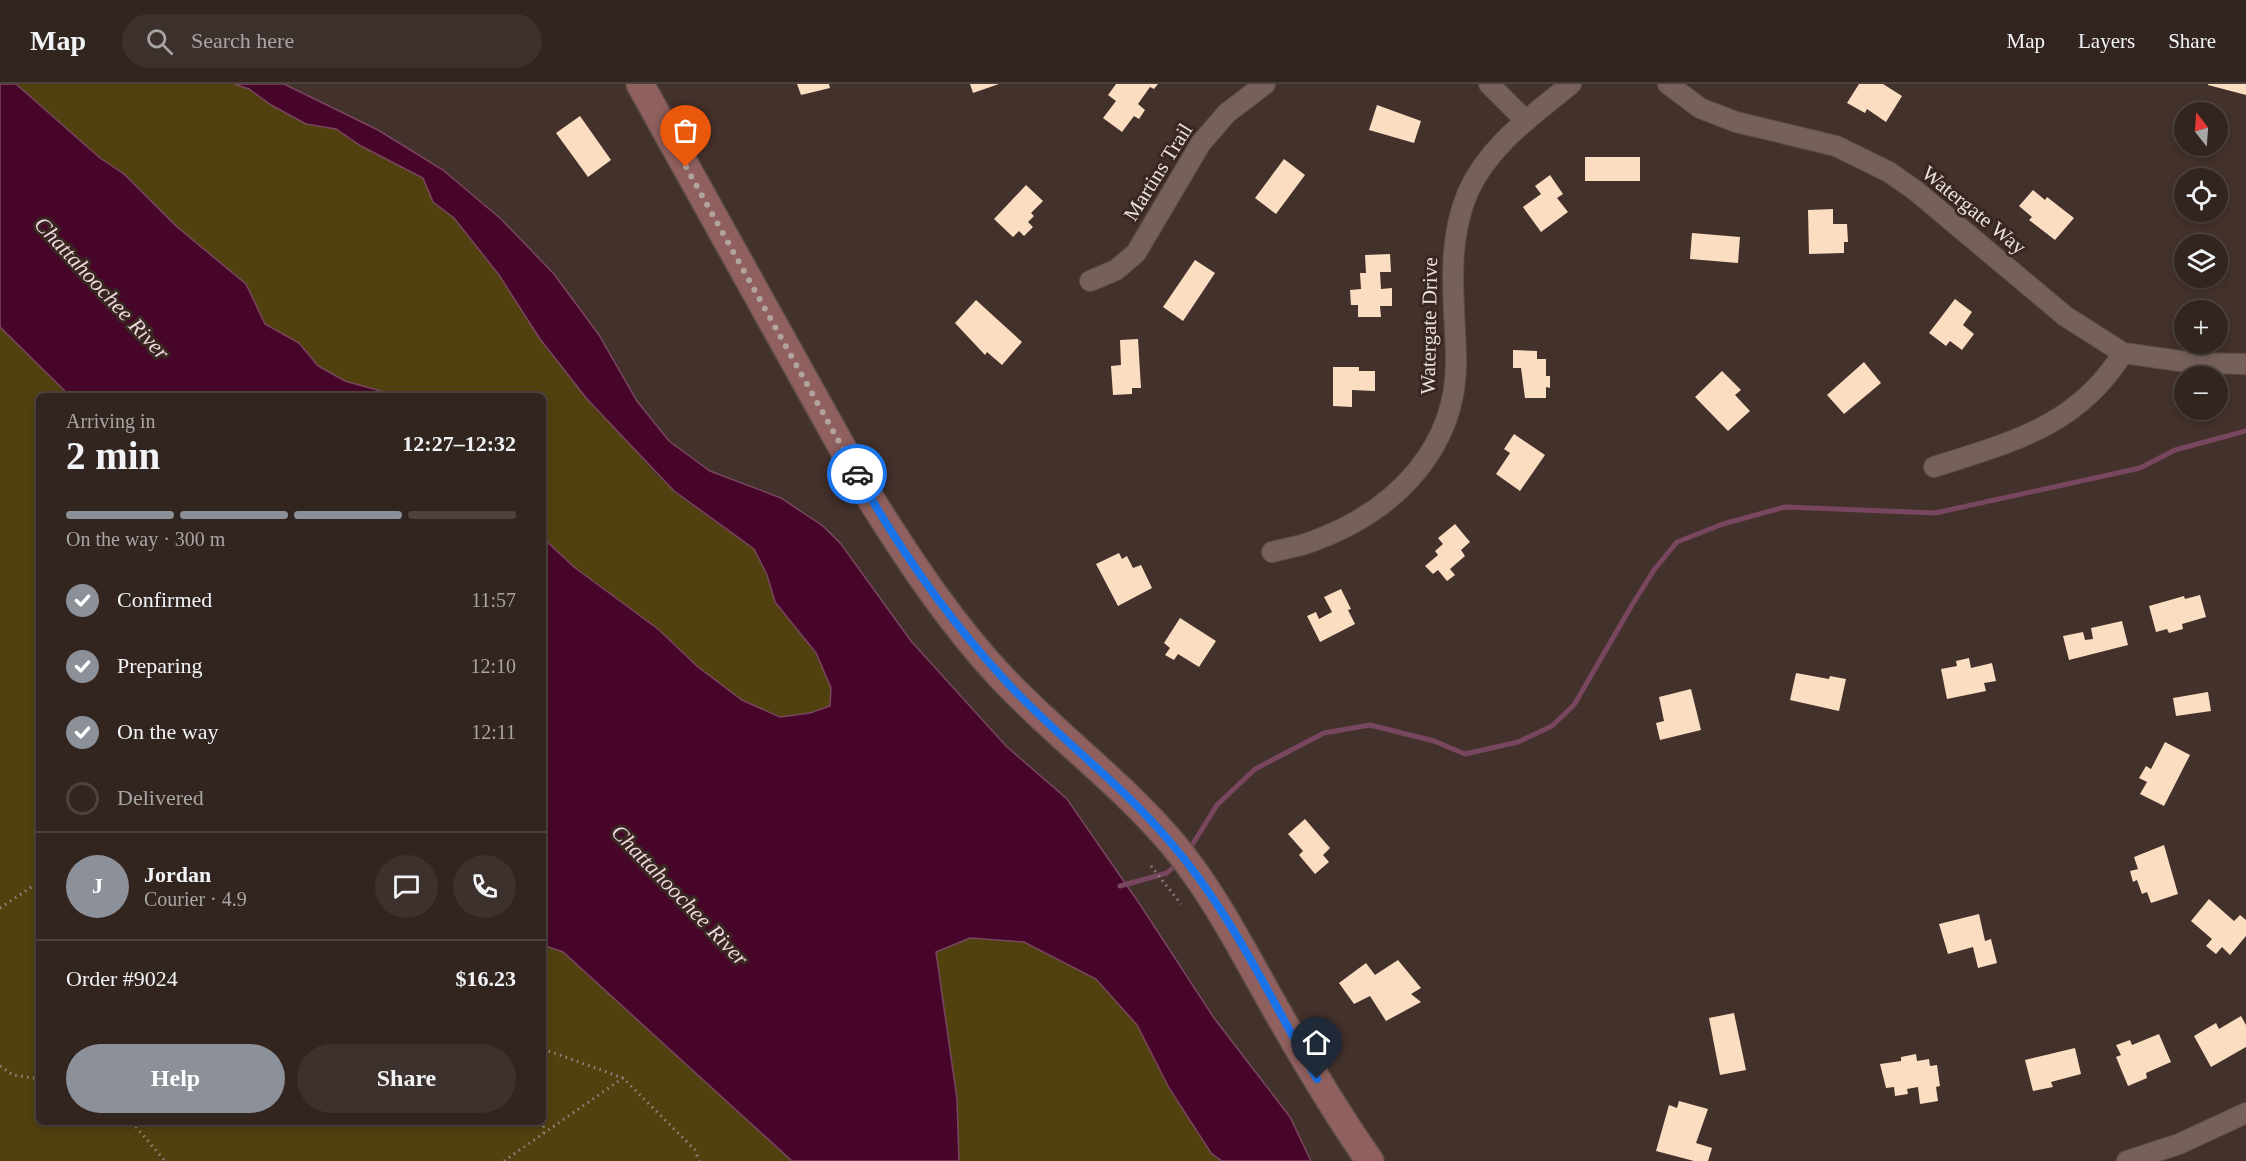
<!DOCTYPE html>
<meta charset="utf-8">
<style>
body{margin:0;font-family:Georgia,serif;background:#3d312d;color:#f1f3f6;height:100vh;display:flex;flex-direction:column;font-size:22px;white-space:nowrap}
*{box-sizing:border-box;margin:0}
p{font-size:20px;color:#a8a5a5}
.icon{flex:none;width:33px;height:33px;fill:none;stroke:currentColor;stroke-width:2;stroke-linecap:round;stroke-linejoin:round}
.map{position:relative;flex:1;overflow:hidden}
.drawer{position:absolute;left:36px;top:309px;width:510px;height:732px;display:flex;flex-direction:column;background:#322520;border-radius:9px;box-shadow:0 3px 9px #0003,0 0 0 2px #4d423e}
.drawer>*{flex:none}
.needle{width:39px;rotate:343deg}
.buttons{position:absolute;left:2174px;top:18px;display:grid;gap:12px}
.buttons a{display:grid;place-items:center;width:54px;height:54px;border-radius:50%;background:#322520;box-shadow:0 3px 9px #0003,0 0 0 2px #4d423e;font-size:30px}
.pin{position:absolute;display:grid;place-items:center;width:51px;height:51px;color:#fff;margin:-62px -26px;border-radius:50% 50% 50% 0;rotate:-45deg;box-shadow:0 0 6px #0007}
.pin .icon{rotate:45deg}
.courier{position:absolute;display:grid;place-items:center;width:60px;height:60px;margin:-30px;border:4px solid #1a73e8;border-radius:50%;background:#fff;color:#222;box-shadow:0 2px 8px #0007}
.overview em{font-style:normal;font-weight:800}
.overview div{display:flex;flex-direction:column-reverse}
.overview{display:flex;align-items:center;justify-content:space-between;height:102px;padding:0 30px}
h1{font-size:39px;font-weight:800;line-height:45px}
.bar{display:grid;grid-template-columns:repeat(4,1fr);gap:9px 6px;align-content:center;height:72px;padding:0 30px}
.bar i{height:8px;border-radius:4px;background:#4d423e}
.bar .selected{background:#8c9099}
.bar p{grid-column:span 4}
.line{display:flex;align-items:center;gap:15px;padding:0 30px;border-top:2px solid #4d423e}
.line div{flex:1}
.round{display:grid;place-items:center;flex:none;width:63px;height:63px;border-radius:32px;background:#3d312d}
ol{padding:0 30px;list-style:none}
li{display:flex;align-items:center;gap:18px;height:66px}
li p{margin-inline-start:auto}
li .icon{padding:6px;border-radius:50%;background:#8c9099;color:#fff;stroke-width:4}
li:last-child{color:#a8a5a5}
li i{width:33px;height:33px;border:3px solid #4d423e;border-radius:50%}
.primary-button{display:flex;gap:12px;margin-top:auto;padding:12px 30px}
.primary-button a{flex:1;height:69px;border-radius:36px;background:#8c9099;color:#fff;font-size:24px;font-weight:800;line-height:69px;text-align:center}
.primary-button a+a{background:#3d312d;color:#f1f3f6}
header{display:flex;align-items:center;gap:36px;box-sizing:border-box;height:84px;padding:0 30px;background:#322520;border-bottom:2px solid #4d423e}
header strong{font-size:28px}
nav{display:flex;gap:33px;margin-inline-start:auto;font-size:21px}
.search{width:420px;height:54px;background:#3d312d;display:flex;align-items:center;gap:15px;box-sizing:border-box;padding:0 21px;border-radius:33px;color:#a8a5a5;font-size:22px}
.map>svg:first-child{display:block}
.green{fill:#51410f}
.water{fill:#470529;stroke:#78475f;stroke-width:1.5}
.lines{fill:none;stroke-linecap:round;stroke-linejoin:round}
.stream{stroke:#78475f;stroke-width:5}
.building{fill:#fbddc1}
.street-casing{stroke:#5c4d47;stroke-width:22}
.secondary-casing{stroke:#5c4d47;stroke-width:30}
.path{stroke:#948580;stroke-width:3;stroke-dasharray:1.5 4.5;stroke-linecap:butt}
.street{stroke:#75615a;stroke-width:20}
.secondary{stroke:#8f605d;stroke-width:27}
.done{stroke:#b1a39e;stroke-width:6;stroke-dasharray:0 10.8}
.route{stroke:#1a73e8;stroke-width:8}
.labels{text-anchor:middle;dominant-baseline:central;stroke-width:6;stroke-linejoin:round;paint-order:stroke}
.street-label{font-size:21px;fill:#ece0dc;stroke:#382721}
.water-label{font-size:22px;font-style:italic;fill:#efd5de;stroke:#382721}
</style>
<header>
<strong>Map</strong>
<div class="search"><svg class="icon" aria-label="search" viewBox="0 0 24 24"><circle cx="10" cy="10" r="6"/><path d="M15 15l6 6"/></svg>Search here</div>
<nav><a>Map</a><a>Layers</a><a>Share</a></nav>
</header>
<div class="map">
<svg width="2246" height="1077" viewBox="0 0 2246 1077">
<rect width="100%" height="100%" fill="#43312b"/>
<path class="green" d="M16,0h218l15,5 22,16 35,19 30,5 25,17 62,32 10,24 21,16 45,57 41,64 115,135 39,33 60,42 13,26 8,27 40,51 16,35 -1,18 -20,7 -30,4 -38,-17 -44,-33 -40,-38 -84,-62 -31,-29v-142h-144l-54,-15 -27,-15 -19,-23 -34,-19 -19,-40 -70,-58 -52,-52 -24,-16z
M0,243l70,69h-31v726h504v-177l20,7 229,209h-792z
M970,854l54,4 72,37 41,46 32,63 42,65 11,8h-263l-2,-62 -21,-147z"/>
<path class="water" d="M0,0h16l84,74 24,16 52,52 70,58 19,40 34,19 19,23 27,15 54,15h-329l-70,-69z
M234,0h50l94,46 65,40 58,49 53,55 45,61 38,66 32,40 41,30 71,27 42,28 18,18 70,97 95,105 61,53 74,107 73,112 76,99 21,44h-89l-11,-8 -42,-65 -32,-63 -41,-46 -72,-37 -54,-4 -34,14 21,147 2,62h-167l-229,-209 -20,-7v-407l31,29 84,62 40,38 44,33 38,17 30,-4 20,-7 1,-18 -15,-35 -41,-51 -8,-27 -13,-26 -80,-58 -87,-92 -47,-60 -41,-64 -45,-57 -21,-16 -10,-24 -62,-32 -25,-17 -30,-5 -35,-19 -22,-16z"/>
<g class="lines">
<path class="stream" d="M1189,766l28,-45 38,-36 69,-36 46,-8 64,16 31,13 53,-12 34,-16 22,-21 58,-100 22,-35 23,-28 46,-18 62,-17 150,6 205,-45 35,-18 71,-19
M1120,802l47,-13 10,-9"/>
</g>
<path class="building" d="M797,0h32l1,4 -29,7z
M970,0h29l-26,9z
M1116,0h42l-4,5 -4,-2 -12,17 7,6 -6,9 -5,-3 -12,16 -19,-14 13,-17 -8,-6z
M1859,0h24l19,12 -16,26 -19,-13 -2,4 -18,-10z
M2208,0h38v11l-38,-10z
M1377,21l44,16 -7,22 -45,-13z
M580,32l31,44 -23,17 -32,-44z
M1585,73h55v24h-55z
M1284,75l21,16 -29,39 -21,-16z
M1550,91l13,19 -6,4 11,14 -27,20 -18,-25 18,-13 -6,-8z
M1026,101l17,16 -12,12 3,3 -6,6 5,5 -9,9 -5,-5 -6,6 -19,-18z
M2033,106l12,10 2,-3 27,21 -19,22 -26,-20 3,-3 -13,-11z
M1833,125v15h14l1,18h-4v11l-35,1 -1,-44z
M1692,149l48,4 -2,26 -48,-4z
M1390,170l1,18h-11l1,17 11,-1v18h-12l1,11h-23v-12h-7l-1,-15 11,-1 -1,-16h6l-1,-18z
M1195,176l20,13 -32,48 -20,-14z
M1955,215l17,13 -9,13 11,9 -12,16 -12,-9 -4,5 -17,-13z
M976,216l46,42 -20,23 -15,-13 -2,3 -30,-32z
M1138,255l3,49h-9v6l-19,1 -2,-29 10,-1 -1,-25z
M1513,266l24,1v8h9v17h4v12l-4,-1v11h-21l-4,-30h-8z
M1864,278l17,21 -37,31 -17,-19z
M1333,283h26v4h16v20l-23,-1v17l-19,-1z
M1722,287l19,19 -6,5 15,16 -22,20 -33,-34z
M1514,350l31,21 -25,36 -24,-17 14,-21 -6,-4z
M1455,440l15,18 -9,8 4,6 -15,13 5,6 -8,6 -9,-11 -5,4 -8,-8 13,-11 -3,-4 8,-7 -5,-6z
M1119,469l3,6 5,-3 6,12 8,-3 11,23 -34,18 -22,-42z
M1341,505l10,20 -3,1 7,14 -35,18 -13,-26 9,-4 3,7 13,-7 -8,-15z
M2200,511l6,22 -24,7 1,5 -14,4 -2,-4 -11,3 -7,-26 35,-10 1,3z
M1180,534l36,23 -17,26 -21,-13 -4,6 -9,-5 5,-7 -6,-5z
M2122,537l6,24 -59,15 -6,-24 20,-4 2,8 8,-1 -2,-11z
M1969,574l2,10 21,-5 4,18 -12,2 2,8 -39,8 -6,-30 16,-3 -1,-5z
M1796,589l33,6 1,-3 16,3 -7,32 -49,-11z
M1691,605l10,41 -41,10 -4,-17 8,-2 -5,-24z
M2208,608l3,19 -35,5 -3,-18z
M2165,658l25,13 -26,51 -24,-12 7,-12 -8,-4 7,-12 5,3z
M1305,735l25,29 -7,7 6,7 -14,12 -16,-19 4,-4 -15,-17z
M2164,761l14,49 -27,9 -4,-11 -5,2 -5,-14 -4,2 -3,-11 8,-2 -4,-12z
M2209,815l25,22 6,-6 6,5v16l-16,19 -8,-8 -6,7 -10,-8 6,-7 -21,-18z
M1979,830l6,27 6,-2 6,24 -19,5 -5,-21 -25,7 -9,-30z
M1398,876l23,28 -10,6 10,8 -35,19 -16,-25 -16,8 -15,-21 27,-20 9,12z
M1734,929l12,57 -26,5 -11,-57z
M2241,932l5,9v22l-35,20 -17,-31 22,-13 3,6z
M2159,950l12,28 -25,11 1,5 -19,8 -12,-29 5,-2 -5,-10 14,-5 2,5z
M2075,964l6,26 -30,8 2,5 -20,4 -8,-31z
M1916,970l1,7 12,-2 1,7 7,-1 3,21 -4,1 2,14 -18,3 -2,-17 -11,2 1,5 -13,2 -1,-9 -8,1 -6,-24 21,-3v-4z
M1679,1017l29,8 -12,34 16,5 -4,13h-14l-38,-10 13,-46 8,3z"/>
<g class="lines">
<defs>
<path id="street" d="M1489,0l37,37
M1668,0l32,24 36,14 100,24 53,26 27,19 149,125 58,37 71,10 52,1
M1090,197l26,-11 20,-17 65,-110 26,-30 38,-29
M1934,383c77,-25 143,-40 189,-114
M1272,468c15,-4 31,-6 44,-12 80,-30 142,-93 140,-182 -1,-57 -11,-112 12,-166 21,-47 65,-77 103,-108
M2127,1077l52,-17 67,-31"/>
<path id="secondary" d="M640,0l232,417c39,62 80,124 131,178 54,57 118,104 169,164 37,44 64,95 92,145 33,59 67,118 106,173"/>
</defs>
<use href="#street" class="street-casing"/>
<use href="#secondary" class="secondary-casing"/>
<path class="path" d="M1151,782l30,38
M0,824l39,-26
M543,965l80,29 72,72 4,11
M0,982l13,9 26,4
M543,1036l1,15
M132,1038l33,39
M504,1077l119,-83"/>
<use href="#street" class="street"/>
<use href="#secondary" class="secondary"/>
</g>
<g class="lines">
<path class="done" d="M686,83l171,307"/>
<path class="route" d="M857,390c41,73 89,142 145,203 53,59 118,105 169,166 60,69 100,157 146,236"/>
</g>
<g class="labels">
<g class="street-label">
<text transform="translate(1158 88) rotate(-58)">Martins Trail</text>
<text transform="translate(1974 126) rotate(39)">Watergate Way</text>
<text transform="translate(1429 242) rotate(-89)">Watergate Drive</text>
</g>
<g class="water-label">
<text transform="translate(102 204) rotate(47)">Chattahoochee River</text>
<text transform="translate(680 811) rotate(46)">Chattahoochee River</text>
</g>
</g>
</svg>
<div class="buttons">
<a><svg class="needle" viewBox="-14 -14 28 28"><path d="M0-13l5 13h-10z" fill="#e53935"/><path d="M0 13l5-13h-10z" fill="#a8a5a5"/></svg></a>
<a><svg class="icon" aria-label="locate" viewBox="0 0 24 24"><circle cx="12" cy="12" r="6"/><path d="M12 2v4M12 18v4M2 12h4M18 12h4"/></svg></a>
<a><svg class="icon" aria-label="layers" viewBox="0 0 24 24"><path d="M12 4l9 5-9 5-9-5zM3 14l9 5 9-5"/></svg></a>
<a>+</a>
<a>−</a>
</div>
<div class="pin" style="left:686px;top:83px;background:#ea580c"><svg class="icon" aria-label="bag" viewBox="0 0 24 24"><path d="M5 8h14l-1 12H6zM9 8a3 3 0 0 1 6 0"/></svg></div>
<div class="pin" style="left:1317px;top:995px;background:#1f2937"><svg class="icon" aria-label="home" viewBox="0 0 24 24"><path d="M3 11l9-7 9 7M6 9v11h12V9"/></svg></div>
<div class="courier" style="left:857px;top:390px"><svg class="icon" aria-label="car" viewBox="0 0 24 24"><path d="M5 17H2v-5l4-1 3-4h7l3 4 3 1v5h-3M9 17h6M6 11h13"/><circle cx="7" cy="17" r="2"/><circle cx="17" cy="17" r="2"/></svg></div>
<section class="drawer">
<div class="overview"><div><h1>2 min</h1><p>Arriving in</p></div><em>12:27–12:32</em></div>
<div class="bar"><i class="selected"></i><i class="selected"></i><i class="selected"></i><i></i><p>On the way · 300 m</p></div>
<ol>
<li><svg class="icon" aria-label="check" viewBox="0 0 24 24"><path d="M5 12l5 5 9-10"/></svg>Confirmed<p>11:57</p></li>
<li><svg class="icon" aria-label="check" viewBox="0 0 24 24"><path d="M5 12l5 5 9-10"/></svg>Preparing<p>12:10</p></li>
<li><svg class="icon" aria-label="check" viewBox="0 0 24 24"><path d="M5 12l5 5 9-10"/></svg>On the way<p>12:11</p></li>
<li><i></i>Delivered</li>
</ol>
<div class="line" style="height:108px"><b class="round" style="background:#8c9099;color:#fff">J</b><div><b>Jordan</b><p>Courier · 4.9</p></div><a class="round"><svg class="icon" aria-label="chat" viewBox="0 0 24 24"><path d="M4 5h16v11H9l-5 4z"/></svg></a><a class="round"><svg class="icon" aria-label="phone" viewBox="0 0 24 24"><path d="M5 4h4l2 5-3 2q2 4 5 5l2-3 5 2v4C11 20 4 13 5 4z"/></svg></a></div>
<div class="line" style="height:78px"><div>Order #9024</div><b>$16.23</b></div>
<div class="primary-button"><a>Help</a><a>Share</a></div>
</section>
</div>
